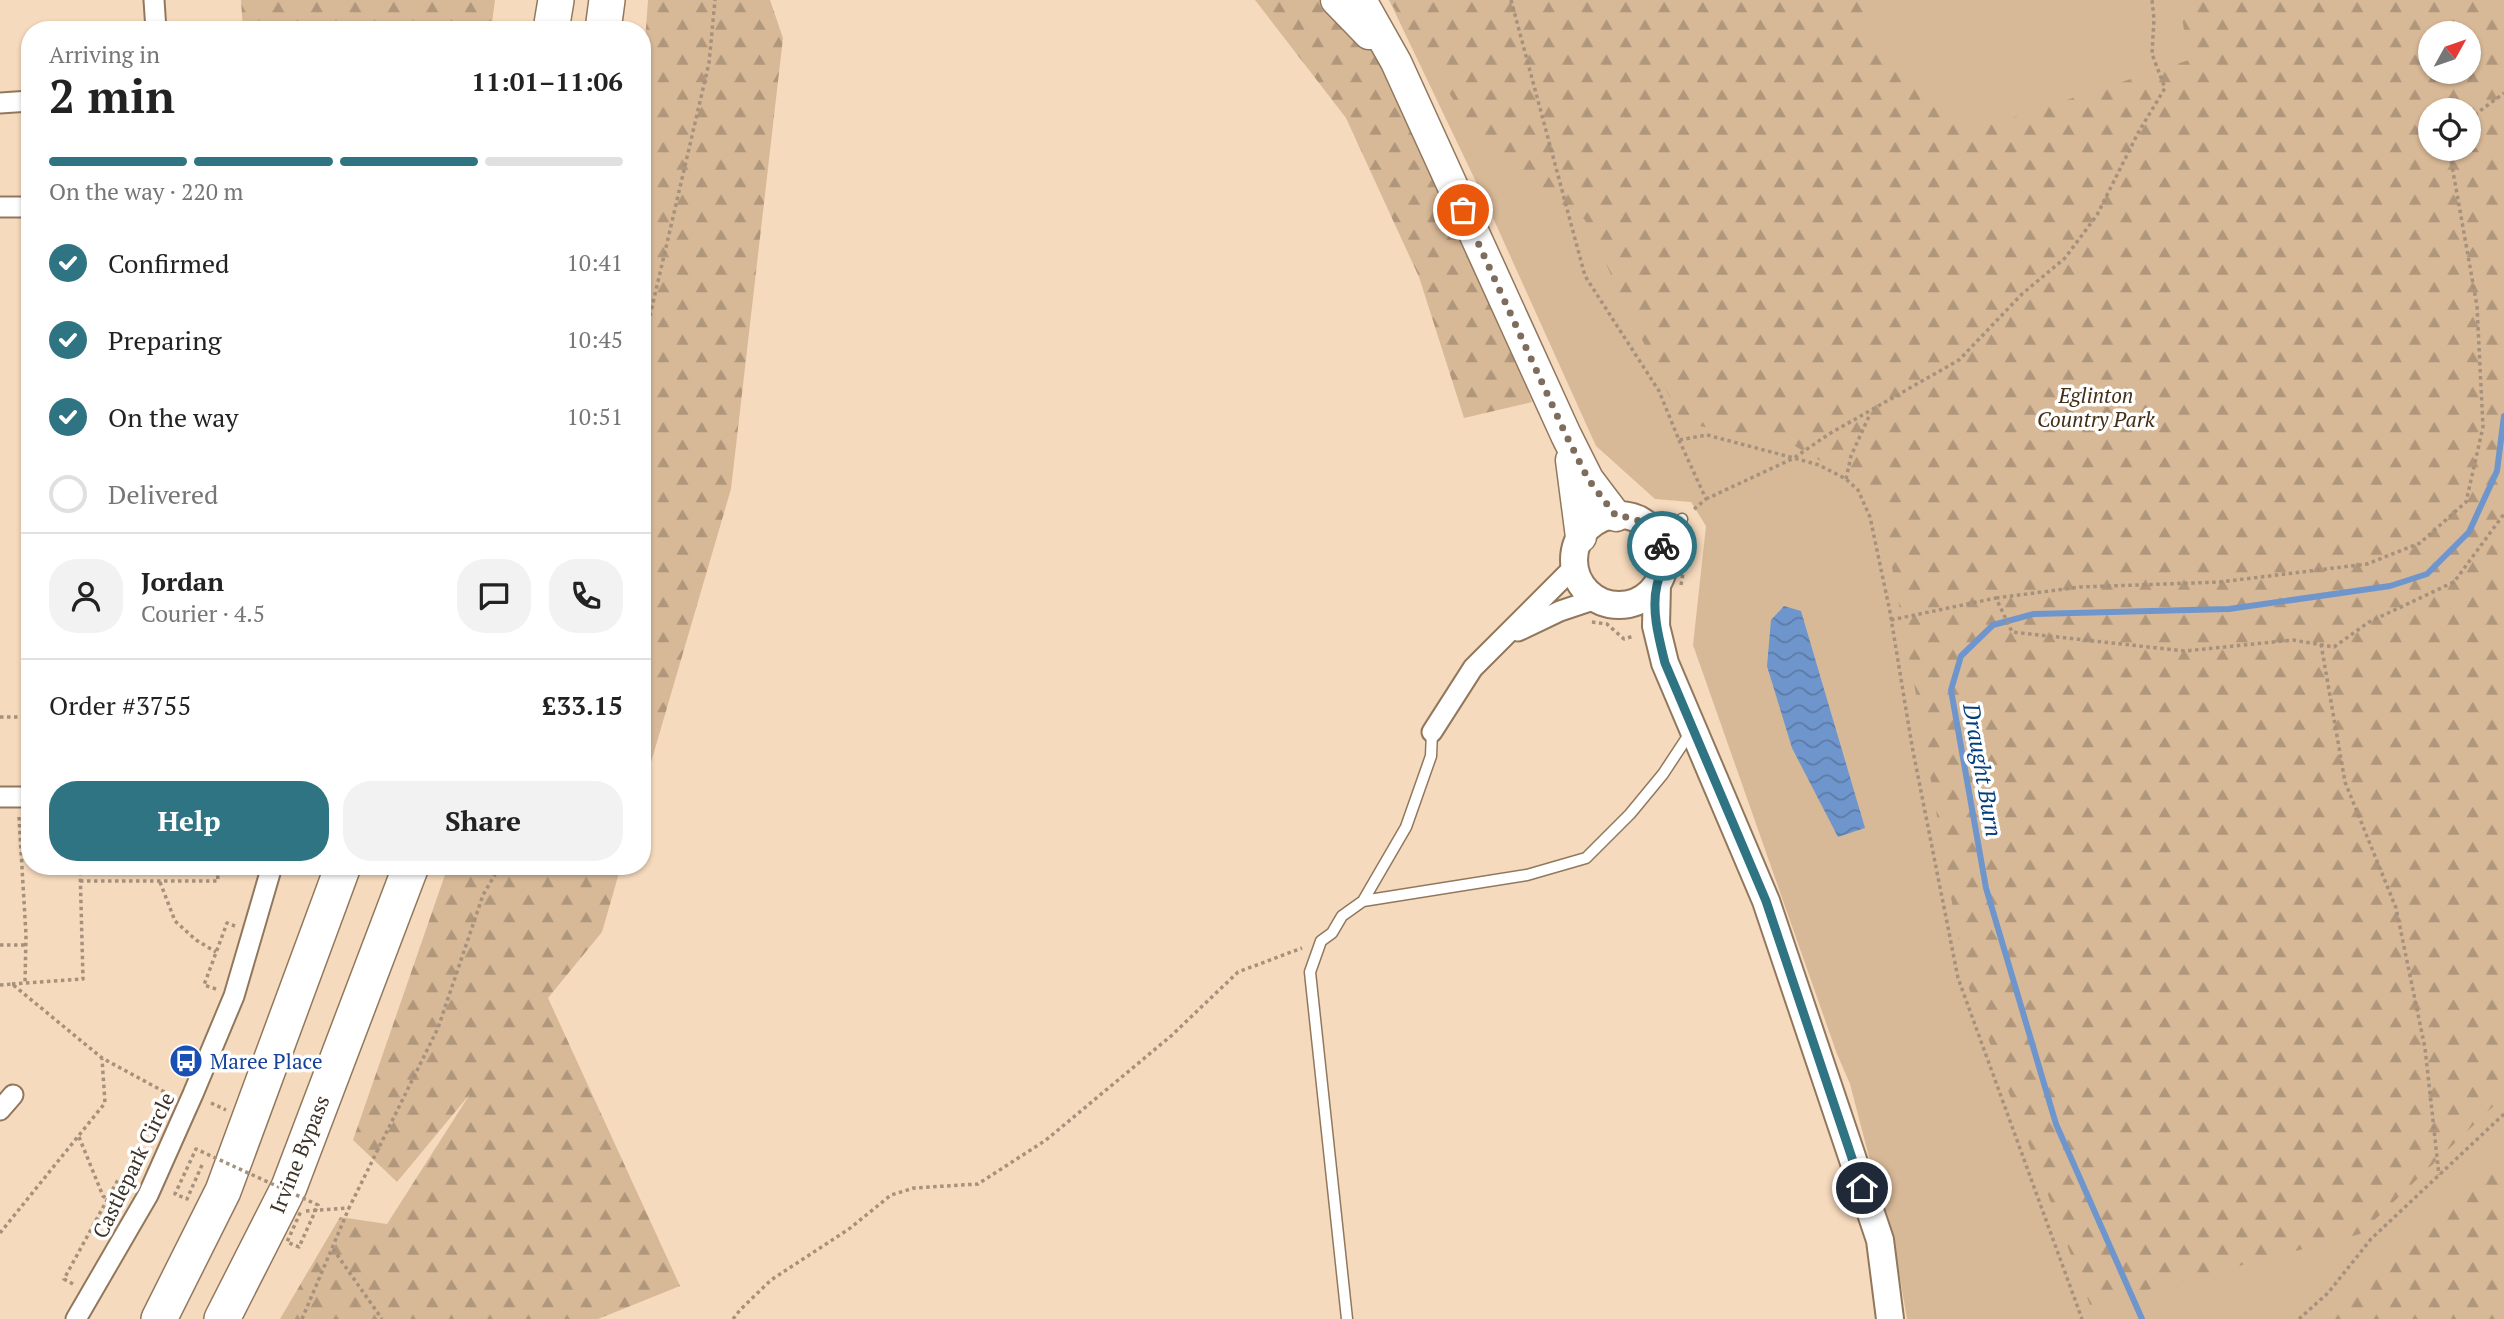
<!DOCTYPE html>
<meta charset="utf-8">
<style>
body{margin:0;font-family:"PT Serif",serif;background:#f2f2f2;color:#222;height:100vh;display:flex;flex-direction:column;font-size:26px;white-space:nowrap}
*{box-sizing:border-box;margin:0}
p{font-size:23px;color:#767676}
.icon{flex:none;width:38px;height:38px;fill:none;stroke:currentColor;stroke-width:2;stroke-linecap:round;stroke-linejoin:round}
.map{position:relative;flex:1;overflow:hidden}
.details{position:absolute;left:21px;top:21px;width:630px;height:854px;display:flex;flex-direction:column;background:#fff;border-radius:28px;box-shadow:0 2px 5px #0004}
.details>*{flex:none}
.needle{width:46px;rotate:50deg}
.buttons{position:absolute;left:2418px;top:21px;display:grid;gap:14px}
.buttons a{display:grid;place-items:center;width:63px;height:63px;border-radius:50%;background:#fff;box-shadow:0 2px 5px #0004;font-size:35px}
.pin{position:absolute;display:grid;place-items:center;width:60px;height:60px;color:#fff;margin:-30px;border:4px solid #fff;border-radius:50%;box-shadow:0 2px 7px #0007}
.courier{position:absolute;display:grid;place-items:center;width:70px;height:70px;margin:-35px;border:5px solid #2f7482;border-radius:50%;background:#fff;color:#222;box-shadow:0 2px 9px #0007}
.head em{font-style:normal;font-weight:700}
.head div{display:flex;flex-direction:column-reverse}
.head{display:flex;align-items:center;justify-content:space-between;height:119px;padding:0 28px}
h1{font-size:46px;font-weight:700;line-height:52px}
.bar{display:grid;grid-template-columns:repeat(4,1fr);gap:10px 7px;align-content:center;height:84px;padding:0 28px}
.bar i{height:9px;border-radius:5px;background:#e0e0e0}
.bar .selected{background:#2f7482}
.bar p{grid-column:span 4}
.line{display:flex;align-items:center;gap:18px;padding:0 28px;border-top:2px solid #e0e0e0}
.line div{flex:1}
.round{display:grid;place-items:center;flex:none;width:74px;height:74px;border-radius:28px;background:#f2f2f2}
ol{padding:0 28px;list-style:none}
li{display:flex;align-items:center;gap:21px;height:77px}
li p{margin-inline-start:auto}
li .icon{padding:7px;border-radius:50%;background:#2f7482;color:#fff;stroke-width:4}
li:last-child{color:#767676}
li i{width:38px;height:38px;border:4px solid #e0e0e0;border-radius:50%}
.cta{display:flex;gap:14px;margin-top:auto;padding:14px 28px}
.cta a{flex:1;height:80px;border-radius:28px;background:#2f7482;color:#fff;font-size:28px;font-weight:700;line-height:80px;text-align:center}
.cta a+a{background:#f2f2f2;color:#222}
.map>svg:first-child{display:block}
.green{fill:#d8b997;fill-rule:evenodd}
.forest{fill:url(#forest-firs);fill-rule:evenodd}
.water{fill:url(#water-waves)}
.lines{fill:none;stroke-linecap:round;stroke-linejoin:round}
.stream{stroke:#6e96cd;stroke-width:6}
.lane-casing{stroke:#91785d;stroke-width:13}
.street-casing{stroke:#91785d;stroke-width:23}
.secondary-casing{stroke:#91785d;stroke-width:30}
.primary-casing{stroke:#91785d;stroke-width:33}
.highway-casing{stroke:#91785d;stroke-width:38}
.path{stroke:#a6917c;stroke-width:3.5;stroke-dasharray:3.5 3.5;stroke-linecap:butt}
.lane{stroke:#fff;stroke-width:10}
.street{stroke:#fff;stroke-width:19}
.secondary{stroke:#fff;stroke-width:26}
.primary{stroke:#fff;stroke-width:30}
.highway{stroke:#fff;stroke-width:35}
.path-bridge{stroke:#a6917c;stroke-width:3.5;stroke-dasharray:3.5 3.5;stroke-linecap:butt}
.done{stroke:#7e6d5c;stroke-width:7;stroke-dasharray:0 12.6}
.route{stroke:#2f7482;stroke-width:9}
.labels{text-anchor:middle;dominant-baseline:central;stroke-width:7;stroke-linejoin:round;paint-order:stroke}
.park-label{font-size:21px;font-style:italic;fill:#442e16;stroke:#fff}
.transit-label{font-size:21px;fill:#164399;stroke:#fff;text-anchor:start}
.street-label{font-size:21px;fill:#3d3227;stroke:#fff}
.water-label{font-size:23px;font-style:italic;fill:#043d7e;stroke:#fff}
</style>
<div class="map">
<svg width="2504" height="1319" viewBox="0 0 2504 1319">
<defs>
<pattern id="forest-firs" width="22" height="20" patternUnits="userSpaceOnUse" patternTransform="scale(1.75)"><rect width="22" height="20" fill="#d8b997"/><path d="M5 1l3.5 6h-7zM16 11l3.5 6h-7z" fill="#b0977b"/></pattern>
<pattern id="water-waves" width="16" height="10" patternUnits="userSpaceOnUse" patternTransform="scale(1.75)"><rect width="16" height="10" fill="#6e96cd"/><path d="M0 5q4-4 8 0t8 0" fill="none" stroke="#5c7ba6"/></pattern>
</defs>
<rect width="100%" height="100%" fill="#f6dabd"/>
<path class="green" d="M1389,0h1115v1319h-597l-8,-47 -49,-188 -13,-30 -144,-409 13,-119 -15,-24 -36,-3 -59,-53 -107,-237zM2431,33h38v39h-38zM2431,110h38v39h-38z"/>
<path class="forest" d="M241,0h254l-4,30h-248z
M648,0h122l13,38 -52,451 -89,304v-711z
M1255,0h79l15,14 69,96 114,292 -68,16 -45,-141 -73,-159z
M1389,0h489l-13,42 116,86 208,-68 -10,-60h325v1096l-144,138 -270,71 -125,-327 -50,-289 -37,-195 -92,-53 -104,-18 -97,-203 -94,-62zM2431,33h38v39h-38zM2431,110h38v39h-38z
M448,866h173l-19,66 -54,66 132,288 -82,33h-318l60,-102 47,7 83,-130 -73,88 -44,-42z
M2504,1148v171h-191z"/>
<path class="water" d="M1784,606l17,5 64,217 -27,9 -46,-89 -25,-82 4,-46z"/>
<g class="lines">
<path class="stream" d="M2142,1319l-86,-195 -70,-236 -35,-198 10,-34 32,-31 41,-11 195,-5 161,-23 37,-12 42,-42 28,-61 7,-55"/>
<defs>
<path id="lane" d="M1657,536l25,-17
M1363,901l164,-26 59,-17 44,-44 33,-40 27,-41
M1347,1319l-37,-347 11,-31 11,-8 10,-17 21,-15 43,-74 25,-71 1,-24"/>
<path id="street" d="M154,0l2,30
M0,103l30,-2
M0,207h30
M1518,631l42,-20 36,-12
M1432,732l41,-64 102,-102
M0,797h30
M0,1110l13,-15
M76,1319l72,-124 45,-101 41,-98 38,-130"/>
<path id="secondary" d="M1574 560a45 45 0 1 1 90 0a45 45 0 1 1-90 0Z
M1657,585l-1,41 9,37 101,238 114,339 10,79"/>
<path id="primary" d="M1336,0l33,34
M1361,0l35,62 170,373 22,44 28,37
M1571,460l10,77"/>
<path id="highway" d="M551,30l5,-30
M603,30l4,-30
M159,1319l64,-128 120,-325
M222,1319l67,-132 122,-321"/>
</defs>
<use href="#lane" class="lane-casing"/>
<use href="#street" class="street-casing"/>
<use href="#secondary" class="secondary-casing"/>
<use href="#primary" class="primary-casing"/>
<use href="#highway" class="highway-casing"/>
<path class="path" d="M1511,0l74,276 74,115 20,49 28,-5 87,23 25,7 27,14 12,11 12,27 20,95 22,134 46,232 124,341
M2469,119l35,-26
M642,350l67,-287 6,-63
M1679,440l27,59 -13,11
M1846,479l5,-23 19,-42
M1706,499l88,-41 35,-24 130,-74 63,-66 43,-36 32,-43 41,-82 27,-45 -13,-34 2,-35 -2,-19
M1681,585l3,-18 -1,-30
M1996,598l84,-11 140,-5 147,-18 53,-21 46,-41 17,-75 -6,-121 -28,-157
M1891,620l105,-22 16,34 173,19 108,-11 41,7 35,-25 85,-40 50,-68
M1592,622l15,2 17,15 10,-3
M2321,644l24,138 51,126 29,140 14,127
M0,717h30
M19,817l7,118 -1,48
M80,881h138l-1,-15
M160,882l15,39 21,19 20,12
M0,945h26
M12,984l71,-5 -3,-113
M0,985l12,-1 90,74 70,38
M216,989l-12,-4 23,-62 8,3
M211,1103l15,7
M79,1137l24,59 4,3
M306,1211l43,-3 89,-180 45,-133 17,-29
M0,1233l105,-130 -3,-44
M333,1249l49,70
M73,1284l-9,-5 55,-101 12,7
M302,1319l47,-111
M733,1319l7,-9 31,-30 78,-51 42,-34 23,-7 64,-4 68,-44 125,-104 67,-64 64,-24
M2299,1319l29,-26 43,-54 133,-125"/>
<use href="#lane" class="lane"/>
<use href="#street" class="street"/>
<use href="#secondary" class="secondary"/>
<use href="#primary" class="primary"/>
<use href="#highway" class="highway"/>
<path class="path-bridge" d="M202,1165l-15,34 -12,-5 21,-45 122,56 -19,42 -12,-5 14,-31"/>
</g>
<g class="lines">
<path class="done" d="M1463,210l103,225 22,44 28,37c22,1 37,10 46,30"/>
<path class="route" d="M1662,546c4,18 -1,23 -5,39 -6,25 2,54 8,78l101,238 96,287"/>
</g>
<defs>
<symbol id="bus-disc" viewBox="-11 -11 22 22"><circle r="9.5" fill="#1a4fb4" stroke="#fff"/><path d="M-5-6H5V4H4V6H2V4H-2V6H-4V4H-5ZM-3.5-4V0h7V-4ZM-3.5 1.2v1.5H-2V1.2ZM2 1.2v1.5H3.5V1.2Z" fill="#fff"/></symbol>
</defs>
<g fill-rule="evenodd">
<use href="#bus-disc" x="167" y="1042" width="38" height="38"/>
</g>
<g class="labels">
<g class="park-label">
<text x="2096" y="395">Eglinton<tspan x="2096" dy="24">Country Park</tspan></text>
</g>
<g class="transit-label">
<text x="210" y="1061">Maree Place</text>
</g>
<g class="street-label">
<text transform="translate(299 1154) rotate(-68)">Irvine Bypass</text>
<text transform="translate(133 1165) rotate(-64)">Castlepark Circle</text>
</g>
<g class="water-label">
<text transform="translate(1983 770) rotate(80)">Draught Burn</text>
</g>
</g>
</svg>
<div class="buttons">
<a><svg class="needle" viewBox="-14 -14 28 28"><path d="M0-13l5 13h-10z" fill="#e53935"/><path d="M0 13l5-13h-10z" fill="#767676"/></svg></a>
<a><svg class="icon" aria-label="locate" viewBox="0 0 24 24"><circle cx="12" cy="12" r="6"/><path d="M12 2v4M12 18v4M2 12h4M18 12h4"/></svg></a>
</div>
<div class="pin" style="left:1463px;top:210px;background:#ea580c"><svg class="icon" aria-label="bag" viewBox="0 0 24 24"><path d="M5 8h14l-1 12H6zM9 8a3 3 0 0 1 6 0"/></svg></div>
<div class="pin" style="left:1862px;top:1188px;background:#1f2937"><svg class="icon" aria-label="home" viewBox="0 0 24 24"><path d="M3 11l9-7 9 7M6 9v11h12V9"/></svg></div>
<div class="courier" style="left:1662px;top:546px"><svg class="icon" aria-label="bike" viewBox="0 0 24 24"><circle cx="6" cy="16" r="4"/><circle cx="18" cy="16" r="4"/><path d="M6 16l4-8h5l3 8M10 8l3 8H6M13 5h3"/></svg></div>
<section class="details">
<div class="head"><div><h1>2 min</h1><p>Arriving in</p></div><em>11:01–11:06</em></div>
<div class="bar"><i class="selected"></i><i class="selected"></i><i class="selected"></i><i></i><p>On the way · 220 m</p></div>
<ol>
<li><svg class="icon" aria-label="check" viewBox="0 0 24 24"><path d="M5 12l5 5 9-10"/></svg>Confirmed<p>10:41</p></li>
<li><svg class="icon" aria-label="check" viewBox="0 0 24 24"><path d="M5 12l5 5 9-10"/></svg>Preparing<p>10:45</p></li>
<li><svg class="icon" aria-label="check" viewBox="0 0 24 24"><path d="M5 12l5 5 9-10"/></svg>On the way<p>10:51</p></li>
<li><i></i>Delivered</li>
</ol>
<div class="line" style="height:126px"><a class="round"><svg class="icon" aria-label="person" viewBox="0 0 24 24"><circle cx="12" cy="8" r="4"/><path d="M4 21q1-7 8-7t8 7"/></svg></a><div><b>Jordan</b><p>Courier · 4.5</p></div><a class="round"><svg class="icon" aria-label="chat" viewBox="0 0 24 24"><path d="M4 5h16v11H9l-5 4z"/></svg></a><a class="round"><svg class="icon" aria-label="phone" viewBox="0 0 24 24"><path d="M5 4h4l2 5-3 2q2 4 5 5l2-3 5 2v4C11 20 4 13 5 4z"/></svg></a></div>
<div class="line" style="height:91px"><div>Order #3755</div><b>£33.15</b></div>
<div class="cta"><a>Help</a><a>Share</a></div>
</section>
</div>
